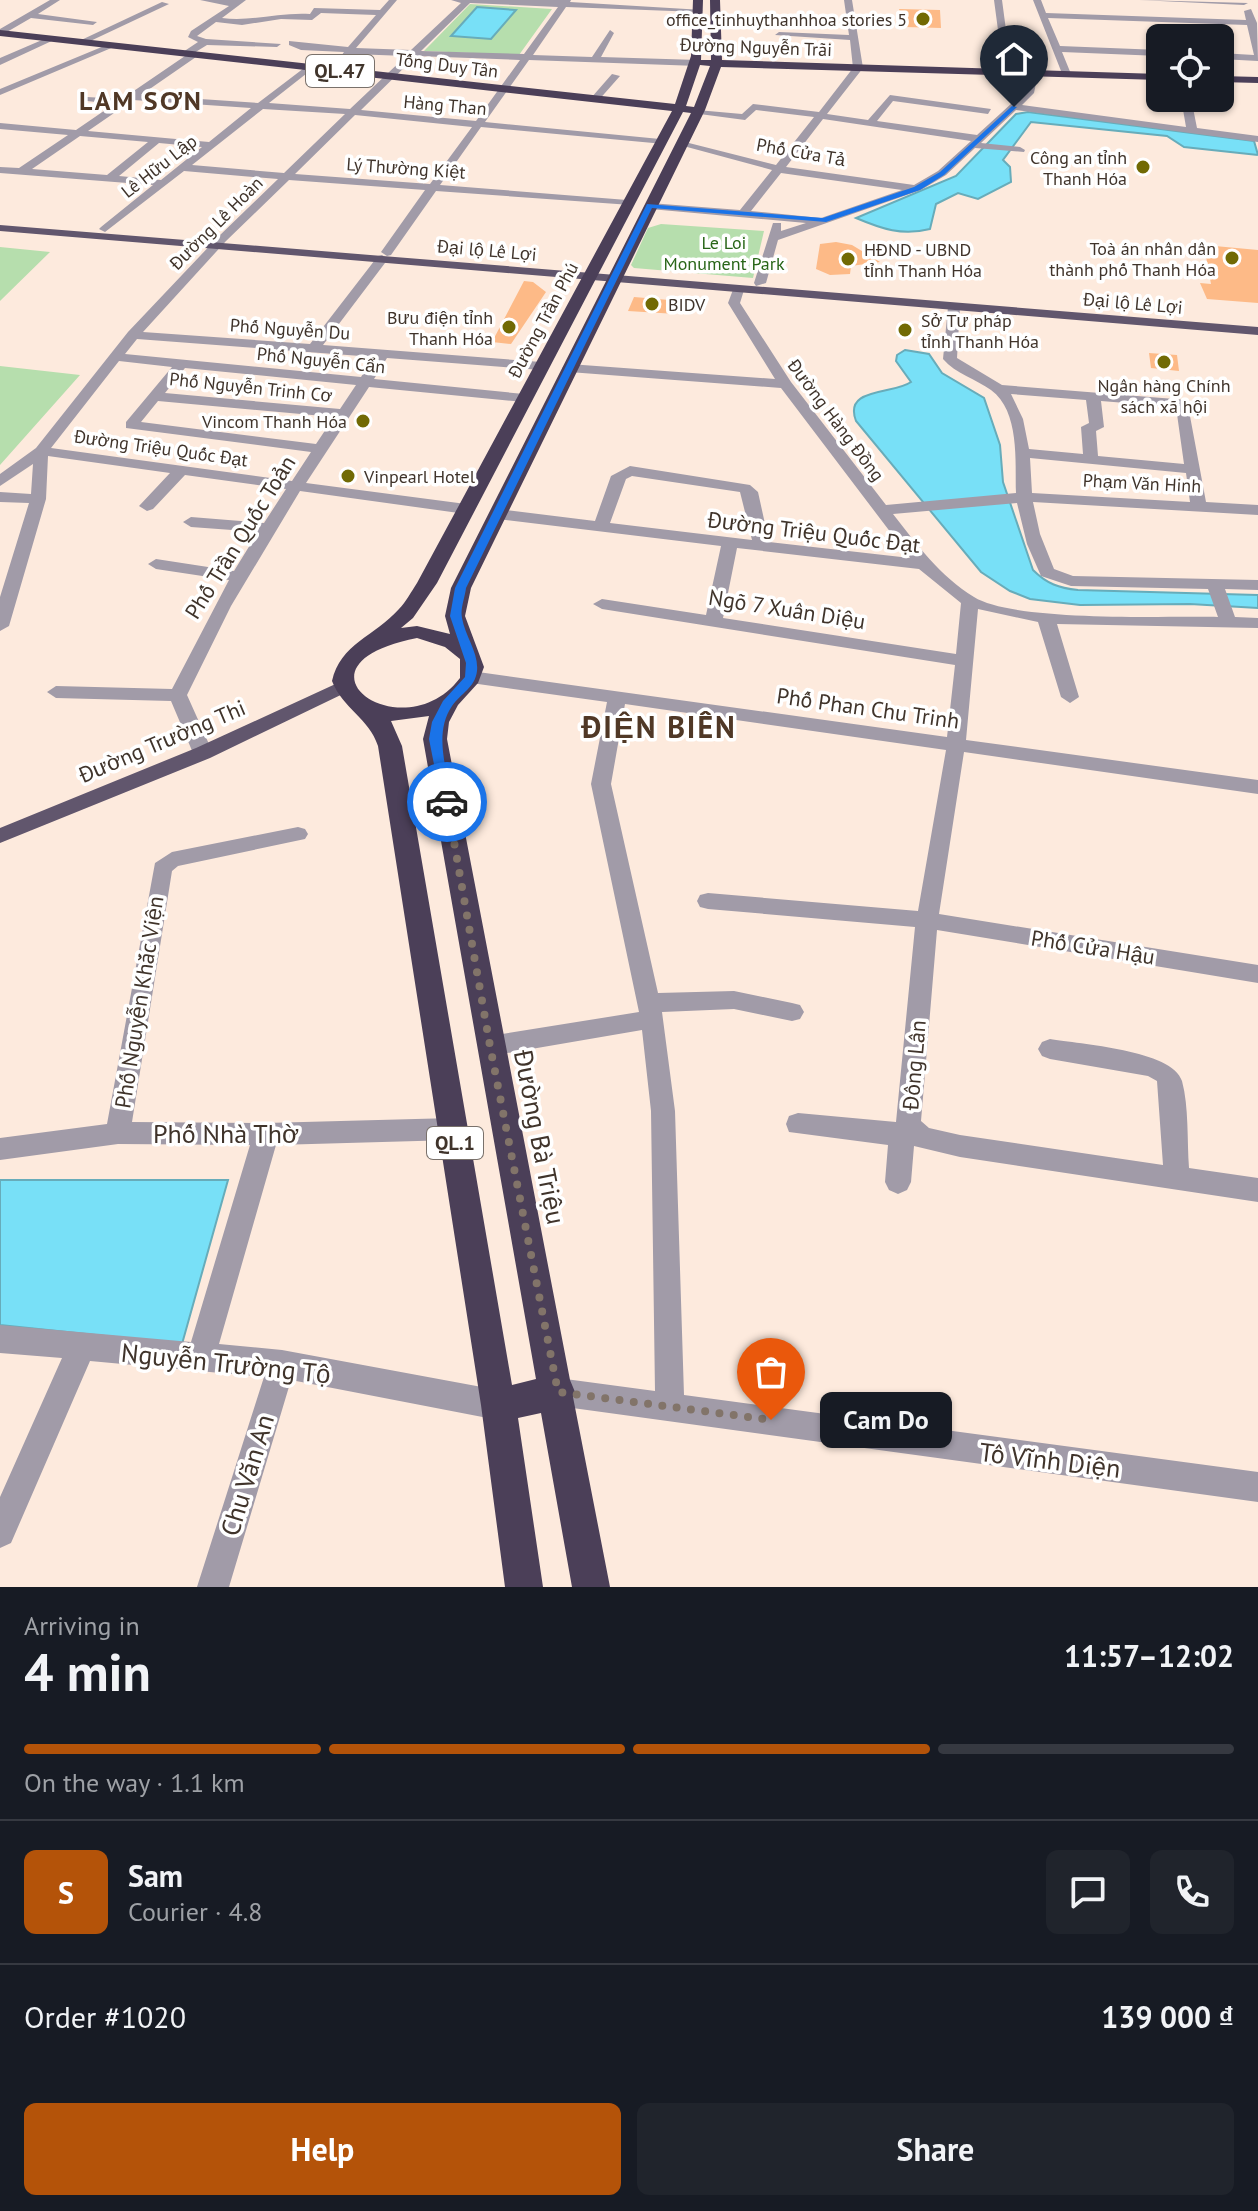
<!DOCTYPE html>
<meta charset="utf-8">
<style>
body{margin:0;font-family:"PT Sans",sans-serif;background:#20242c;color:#f1f3f6;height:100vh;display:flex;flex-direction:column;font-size:30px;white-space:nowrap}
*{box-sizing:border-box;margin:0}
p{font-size:26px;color:#9ea1a6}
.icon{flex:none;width:44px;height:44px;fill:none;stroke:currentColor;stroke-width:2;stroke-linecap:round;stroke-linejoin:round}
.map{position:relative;height:1587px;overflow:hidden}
.sheet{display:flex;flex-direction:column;background:#171b24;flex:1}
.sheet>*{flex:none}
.tools{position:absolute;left:1146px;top:24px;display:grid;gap:16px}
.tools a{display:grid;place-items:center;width:88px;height:88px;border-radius:12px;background:#171b24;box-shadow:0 2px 6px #0004;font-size:40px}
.pin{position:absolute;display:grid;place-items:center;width:68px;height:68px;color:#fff;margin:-82px -34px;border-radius:50% 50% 50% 0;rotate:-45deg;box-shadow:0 0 8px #0007}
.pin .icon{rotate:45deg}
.courier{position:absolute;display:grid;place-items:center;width:80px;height:80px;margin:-40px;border:6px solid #1a73e8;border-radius:50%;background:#fff;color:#222;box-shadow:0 2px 10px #0007}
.bubble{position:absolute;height:56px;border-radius:12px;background:#171b24;box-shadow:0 2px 6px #0004;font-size:26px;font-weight:800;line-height:56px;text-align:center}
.headline em{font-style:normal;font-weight:800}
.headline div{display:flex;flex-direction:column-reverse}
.headline{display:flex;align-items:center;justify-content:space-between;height:136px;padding:0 24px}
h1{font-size:52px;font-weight:800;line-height:60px}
.bar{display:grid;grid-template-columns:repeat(4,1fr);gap:12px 8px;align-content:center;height:96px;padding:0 24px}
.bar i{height:10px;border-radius:6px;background:#363941}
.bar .active{background:#b45309}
.bar p{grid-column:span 4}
.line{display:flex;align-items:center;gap:20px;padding:0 24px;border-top:2px solid #363941}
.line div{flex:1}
.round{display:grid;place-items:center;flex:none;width:84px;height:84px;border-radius:12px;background:#20242c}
.primary-button{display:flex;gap:16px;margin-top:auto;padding:16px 24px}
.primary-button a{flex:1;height:92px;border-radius:12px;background:#b45309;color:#fff;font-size:32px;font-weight:800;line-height:92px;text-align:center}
.primary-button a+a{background:#20242c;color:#f1f3f6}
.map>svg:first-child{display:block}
.green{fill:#b6dead}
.water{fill:#78e0f7;stroke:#67acba;stroke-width:2}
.building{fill:#fdba87}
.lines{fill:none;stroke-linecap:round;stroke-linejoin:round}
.minor{fill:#a19ba8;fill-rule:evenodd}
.major{fill:#61566d;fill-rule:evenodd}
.highway{fill:#4b3f58;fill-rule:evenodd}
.route{fill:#1a73e8}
.done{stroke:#827469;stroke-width:8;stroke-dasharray:0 14.4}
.poi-dot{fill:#716a04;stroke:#fff;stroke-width:3}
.labels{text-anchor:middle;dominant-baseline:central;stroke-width:7;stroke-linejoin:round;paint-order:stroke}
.far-poi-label{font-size:18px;fill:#40342b;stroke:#fff;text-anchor:end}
.far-street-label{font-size:18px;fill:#40342b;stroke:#fff}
.far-park-label{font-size:18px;fill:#296618;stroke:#fff}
.shield{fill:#fff;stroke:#79716b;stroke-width:2}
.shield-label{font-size:20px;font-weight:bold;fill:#40342b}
.street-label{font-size:22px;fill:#40342b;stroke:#fff}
.far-district-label{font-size:26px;font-weight:bold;letter-spacing:2px;fill:#503826;stroke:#fff}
.near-street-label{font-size:26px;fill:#40342b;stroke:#fff}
.district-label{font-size:30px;font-weight:bold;letter-spacing:2px;fill:#503826;stroke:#fff}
</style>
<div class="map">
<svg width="1258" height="1587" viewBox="0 0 1258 1587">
<rect width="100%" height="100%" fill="#fdeadd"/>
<path class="green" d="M470,4l82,5 -33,46 -95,-4z
M661,224l103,7 -11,47 -119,-10 -3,-3 17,-37z
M0,247l50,5 -50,49z
M0,366l80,9 -80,90z"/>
<path class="water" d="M477,7l39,3 -25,29 -40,-3z
M1028,112l226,29 4,14 -74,-8 -17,-11 -136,-14 -28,38 7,7 1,15 -33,17 -20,-6 -22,11 -6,25c-28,7 -48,0 -74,-11l100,-42 60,-62z
M905,350l24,4 13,19 42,25 16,47 3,37 30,88c14,14 26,18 45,20l180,5v13l-68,-4 -110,1 -50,-6 -20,-8 -29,-19 -125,-151c-13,-34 37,-26 55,-39l-15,-21 1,-6z
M0,1180h228l-46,164 -182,-19z"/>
<path class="building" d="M899,9l41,1 1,18 -36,-1z
M836,242l16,3 28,17 -29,4 -1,8 -20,1 -14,-6 4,-25z
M1204,245l54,5v53l-51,-4 -7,-16 11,1z
M524,281l9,1 13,10 -35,52 -19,-2z
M634,297l47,4 -5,13 -48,-3z
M1149,353l28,2 2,16 -28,-3z"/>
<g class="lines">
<path class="minor" d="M50,0h10l-22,14 59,8 -4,3 -62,-7 -31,18v-7z
M200,0h46l-24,18c29,4 58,-6 88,-4l4,-6 66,2 9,-10h8l-41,48 55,2 50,-47 -10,-3h120l-1,2 133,8 -4,2 -133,-5 -33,48 59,2 18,-27 4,3 -13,24 97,3 5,3 -5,3 -169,-6 -44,62 175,17 4,1v4l-183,-17 -41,58 187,15 4,1v4l-195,-14 -45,64 -4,1 -6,-4 44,-62 -136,-10 -63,61 -83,91 167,12 68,-88 4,-1 6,4 -65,86 218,17 7,4 -7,4 -154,-12 -13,21 150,15 7,4 -7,4 -155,-15 -63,96 160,21 8,5 -8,5 -166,-23 -69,115 -44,89 26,58 -10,7 -10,-7 -22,-52 -115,-3 -9,-6 9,-6 116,3 57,-109 -73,-11 -8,-5 8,-5 78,12 24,-39 -67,-5 -8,-5 8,-5 73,6 22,-34 -101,-14 -32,34 -6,2 -8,-5 31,-33 -122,-17 -2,43 -37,127 -9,5v-34l29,-94 -29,-1v-10l31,2 2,-30 -33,22v-12l36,-26 92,-116 90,-95 60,-58 -94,-8 -79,61 -6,-3 2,-2 52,-42 -153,-12v-6l19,1 49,-33 -68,-6v-6l76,7 38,-26 -27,-3v-4l35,2 63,-43 -2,-4 15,-10 -10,-5 3,-6 38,-25zM470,3l88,4 -34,47 -103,-3zM321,13l55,2 -28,32 -59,-6v4l12,5 43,2 -14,20h6l16,-18 54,2 -56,53 -81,-6 42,-33 -3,-5 -50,38 -117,-8 55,-38 -2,-4 13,-8 70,2 4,-3 -75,-5 -9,-3 19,-14 26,3 39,-6 31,1zM416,56l104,4 -44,61 -115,-11zM133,100l118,8 -42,34 -121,-11zM263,109l82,5 -61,59 -92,-8zM355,115l117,12 -42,57 -135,-10zM80,136l68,6 -41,33 -75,-6zM159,143l43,4 -41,33 -42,-4zM137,339l237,18 -13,20 -236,-23zM119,361l53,6 -46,55v6l185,24 -19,29 -241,-33zM185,368l171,17 -16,24 -175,-16zM158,401l176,16 -18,27 -175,-22z
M844,0h8l11,68 -36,46 41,6 22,-25 101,14 -3,5 -95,-13 -16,20 100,14 47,-43 4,-19 5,-3 5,3 -4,20 -12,12 164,22 -5,-29h10l6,30 61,8v6l-242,-32 -35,33 39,4 5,3 -1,2 -49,-4 -29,27 -25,15 -143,50 -12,43 -10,3 -2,-3 19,-60h8v8l25,-8 -156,-14 -6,-3 6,-3 90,7 32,-40 -96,-26 5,-3 95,24 38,-48 -58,-7 -11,10 -53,-7 5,-3 45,4 11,-10 66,8 34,-44 -3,-28 -75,-5 4,-3 70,3zM823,119l148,22 -33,30 -24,14 -128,-18zM781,173l121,17 -81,28 -70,-7z
M994,0h8l4,30 14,44 -8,-2 -14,-42z
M1033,0h8l5,13 200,7 -2,-9 7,-2 6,14 1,38 -38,-2v-6l34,2 -7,-30 -199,-7 12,28 100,4v6l-98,-4 9,22 -8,2z
M1139,0l109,3 -4,2z
M162,2l7,2 -85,40 -7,-2z
M49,37l7,2 -56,26v-7z
M109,44l7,2 -116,49v-6z
M612,74l8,2 -23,26h-6v-4z
M734,287l10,3 -4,13 51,79 95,123 130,-12c-1,-31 4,-82 -25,-103 -15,-11 -35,-16 -48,-31l5,-52 6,-4 6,4 -3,51 45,27 185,15 19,102 52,3v10l-225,-13 7,32 14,35 19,7 185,4v10l-33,-1 10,28 23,1v10l-201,-4 22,73 -9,6 -9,-6 -23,-75 -60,-13 -12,131 292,40v14l-294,-42 -25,162 319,51v18l-321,-53 -16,191 8,7 31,7 203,30 -6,-84 -9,-5 -98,-17 -8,-3 -4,-7 4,-7 8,-3c29,5 123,11 132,42 7,26 5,60 7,87l69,10v24l-298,-45 -46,-11 -3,36 -4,8 -9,4 -9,-4 -4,-8 3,-37 -99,-13 -3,-8 3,-8 9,-3 98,9 19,-195 -207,-18 -8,-2 -3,-6 3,-6 8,-2 210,18 28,-161 -321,-46 -14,80 47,209 76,-2 58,12 8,2 4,7 -4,7 -8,2 -58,-12 -72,3 13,99 9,284 574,77v30l-700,-96 -10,-4 -4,-10 4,-10 10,-4 97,13 -4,-280 -9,-81 -152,26 -8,-3 -4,-7 4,-7 8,-3 149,-24 -48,-228 16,-82 -136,-19 -9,-6 9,-6 476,66 8,-72 -353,-56 -9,-5 9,-5 104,16 15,-69 -224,-27 -8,-5 8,-5 98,12 16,-45 19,-10 120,19 8,7 11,50 141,16 -129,-170 -212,-16 -7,-4 7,-4 206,15 -47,-76zM1011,394l75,6 3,23 -8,4 2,27 -54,-5 -6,-30zM1101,401l75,6 8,57 -86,-8 -2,-25 8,-4zM1030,458l156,15 4,29 -158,-9zM632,476l108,16 12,48 -142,-17 16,-44zM1017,503l10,41 14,32 30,10 137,3 10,28c-53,-1 -204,5 -244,-20 -34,-21 -57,-52 -81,-83zM737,548l182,21 42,34 -5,51 -233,-36z
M298,827l7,2 3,5 -3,5 -127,27 -6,5 -40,251 134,1 187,-5 9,3 4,8 -4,8 -9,3 -177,5 -57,199 63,6 216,40 10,5 5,10 -5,10 -10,5 -207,-40 -62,207h-32l67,-210 -174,-16 -79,182 -11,5v-51l62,-139 -62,-5v-28l191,17 59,-197 -132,-1 -118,16v-22l107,-14 48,-261 17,-11z"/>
<path class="major" d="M0,225l1258,102v8l-1258,-104z
M342,681l7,2 2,4 -2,4 -139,67 -210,85v-15l196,-80z"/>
<path class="highway" d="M693,0h10l-2,60h10l-1,-60h10l2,60 438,14v6l-439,-13 -16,43 -234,478 -6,28 19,51 -6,16 -20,22 -9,17 -2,17 123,641 5,12 -2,5 37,190h-38l-31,-174 -23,5 25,169h-38l-24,-182 -103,-659c-9,-28 -35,-37 -46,-65 8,-37 43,-45 67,-72 7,-7 12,-17 18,-26l255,-472 -672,-75v-6l675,74 16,-48zM700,65l10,1 -16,41 -8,-1zM683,112l8,1 -240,475 -6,28 5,18 -33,-8 -16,2 12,-10 24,-35zM417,638l28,9 15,12v19c-57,75 -181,-13 -43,-40zM429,716l-6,23 113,640 -24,6 -110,-639 -11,-25z
M1220,76l38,1v6l-38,-1z"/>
</g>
<path class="route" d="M1012,106l5,1 -73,68 -24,15 -94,32 -174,-14 -186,380c-1,9 -6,21 -4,30 3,18 17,35 15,53 -2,17 -16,22 -25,35 -19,28 -5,65 1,96l-6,5 -5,-2 -13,-66 3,-17 11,-21 22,-24 1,-14 -16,-47 5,-28 192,-384 176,14 91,-31 26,-15z"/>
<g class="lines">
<path class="done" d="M447,802l43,244 68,346 213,28"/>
</g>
<g class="poi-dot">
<circle cx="923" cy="19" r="8"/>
<circle cx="1143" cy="167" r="8"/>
<circle cx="1232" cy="258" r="8"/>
<circle cx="848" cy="259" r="8"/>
<circle cx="652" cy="304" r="8"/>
<circle cx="509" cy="327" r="8"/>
<circle cx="905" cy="330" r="8"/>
<circle cx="1164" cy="362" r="8"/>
<circle cx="363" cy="421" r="8"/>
<circle cx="348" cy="476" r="8"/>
</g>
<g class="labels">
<g class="far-poi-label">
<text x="907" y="19">office_tinhuythanhhoa stories 5</text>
<text x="1127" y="157">Công an tỉnh<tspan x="1127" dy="21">Thanh Hóa</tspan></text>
<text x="1216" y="248">Toà án nhân dân<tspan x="1216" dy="21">thành phố Thanh Hóa</tspan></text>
<text x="864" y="249" text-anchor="start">HĐND - UBND<tspan x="864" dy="21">tỉnh Thanh Hóa</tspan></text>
<text x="668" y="304" text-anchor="start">BIDV</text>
<text x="493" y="317">Bưu điện tỉnh<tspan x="493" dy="21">Thanh Hóa</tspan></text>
<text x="921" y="320" text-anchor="start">Sở Tư pháp<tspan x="921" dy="21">tỉnh Thanh Hóa</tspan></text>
<text x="1164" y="385" text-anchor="middle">Ngân hàng Chính<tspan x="1164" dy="21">sách xã hội</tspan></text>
<text x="347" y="421">Vincom Thanh Hóa</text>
<text x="364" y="476" text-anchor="start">Vinpearl Hotel</text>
</g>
<g class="far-street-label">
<text transform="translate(756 47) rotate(2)">Đường Nguyễn Trãi</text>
<text transform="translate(447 65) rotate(7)">Tống Duy Tân</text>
<text transform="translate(445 105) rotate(5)">Hàng Than</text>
<text transform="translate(801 152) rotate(10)">Phố Cửa Tả</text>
<text transform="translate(159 166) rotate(-38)">Lê Hữu Lập</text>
<text transform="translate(406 168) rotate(4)">Lý Thường Kiệt</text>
<text transform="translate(216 223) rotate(-45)">Đường Lê Hoàn</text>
<text transform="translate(487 250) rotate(5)">Đại lộ Lê Lợi</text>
<text transform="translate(1133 303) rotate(5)">Đại lộ Lê Lợi</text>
<text transform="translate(543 320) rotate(-62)">Đường Trần Phú</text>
<text transform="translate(290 329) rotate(4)">Phố Nguyễn Du</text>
<text transform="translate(321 360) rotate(6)">Phố Nguyễn Cẩn</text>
<text transform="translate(251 387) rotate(6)">Phố Nguyễn Trinh Cơ</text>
<text transform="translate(836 420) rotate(53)">Đường Hàng Đồng</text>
<text transform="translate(161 448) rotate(8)">Đường Triệu Quốc Đạt</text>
<text transform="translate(1142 483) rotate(3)">Phạm Văn Hinh</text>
</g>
<g class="far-park-label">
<text x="724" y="242">Le Loi<tspan x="724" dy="21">Monument Park</tspan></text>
</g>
<g class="shield">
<rect x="306" y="55" width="68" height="32" rx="6"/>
<rect x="427" y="1127" width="56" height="32" rx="6"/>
</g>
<g class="shield-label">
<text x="340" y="71">QL.47</text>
<text x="455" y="1143">QL.1</text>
</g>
<g class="street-label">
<text transform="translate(814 532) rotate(7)">Đường Triệu Quốc Đạt</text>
<text transform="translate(240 537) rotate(-58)">Phố Trần Quốc Toản</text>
<text transform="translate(787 609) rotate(9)">Ngõ 7 Xuân Diệu</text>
<text transform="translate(868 708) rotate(8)">Phố Phan Chu Trinh</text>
<text transform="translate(162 741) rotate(-23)">Đường Trường Thi</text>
<text transform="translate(1093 947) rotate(9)">Phố Cửa Hậu</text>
<text transform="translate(139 1002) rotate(-81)">Phố Nguyễn Khắc Viện</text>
<text transform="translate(914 1065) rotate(-85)">Đông Lân</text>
</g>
<g class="far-district-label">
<text x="141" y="100">LAM SƠN</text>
</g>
<g class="near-street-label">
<text x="226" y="1133">Phố Nhà Thờ</text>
<text transform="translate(540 1137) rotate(79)">Đường Bà Triệu</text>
<text transform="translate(226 1363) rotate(6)">Nguyễn Trường Tộ</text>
<text transform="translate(1050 1460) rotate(7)">Tô Vĩnh Diện</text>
<text transform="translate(247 1475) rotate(-73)">Chu Văn An</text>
</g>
<g class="district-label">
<text x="659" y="726">ĐIỆN BIÊN</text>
</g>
</g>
</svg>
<div class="tools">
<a><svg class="icon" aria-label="locate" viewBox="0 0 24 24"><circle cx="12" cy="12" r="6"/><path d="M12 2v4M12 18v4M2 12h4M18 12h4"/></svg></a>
</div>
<div class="pin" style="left:771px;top:1420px;background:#ea580c"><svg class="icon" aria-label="bag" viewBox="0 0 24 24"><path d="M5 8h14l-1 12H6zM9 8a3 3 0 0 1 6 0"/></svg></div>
<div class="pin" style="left:1014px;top:107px;background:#1f2937"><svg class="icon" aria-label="home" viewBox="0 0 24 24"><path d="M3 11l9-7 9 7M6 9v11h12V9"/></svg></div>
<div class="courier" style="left:447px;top:802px"><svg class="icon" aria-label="car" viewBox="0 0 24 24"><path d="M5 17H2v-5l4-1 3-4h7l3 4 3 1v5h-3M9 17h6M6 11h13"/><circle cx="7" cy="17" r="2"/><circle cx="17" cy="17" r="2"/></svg></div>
<div class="bubble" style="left:820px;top:1392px;width:132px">Cam Do</div>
</div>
<section class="sheet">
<div class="headline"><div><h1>4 min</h1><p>Arriving in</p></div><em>11:57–12:02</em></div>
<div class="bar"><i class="active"></i><i class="active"></i><i class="active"></i><i></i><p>On the way · 1.1 km</p></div>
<div class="line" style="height:144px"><b class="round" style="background:#b45309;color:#fff">S</b><div><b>Sam</b><p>Courier · 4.8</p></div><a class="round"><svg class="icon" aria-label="chat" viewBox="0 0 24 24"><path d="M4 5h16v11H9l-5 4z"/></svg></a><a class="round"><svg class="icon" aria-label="phone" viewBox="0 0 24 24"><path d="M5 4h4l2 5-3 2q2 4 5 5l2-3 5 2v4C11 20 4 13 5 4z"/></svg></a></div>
<div class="line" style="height:104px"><div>Order #1020</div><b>139 000 ₫</b></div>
<div class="primary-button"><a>Help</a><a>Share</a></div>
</section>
